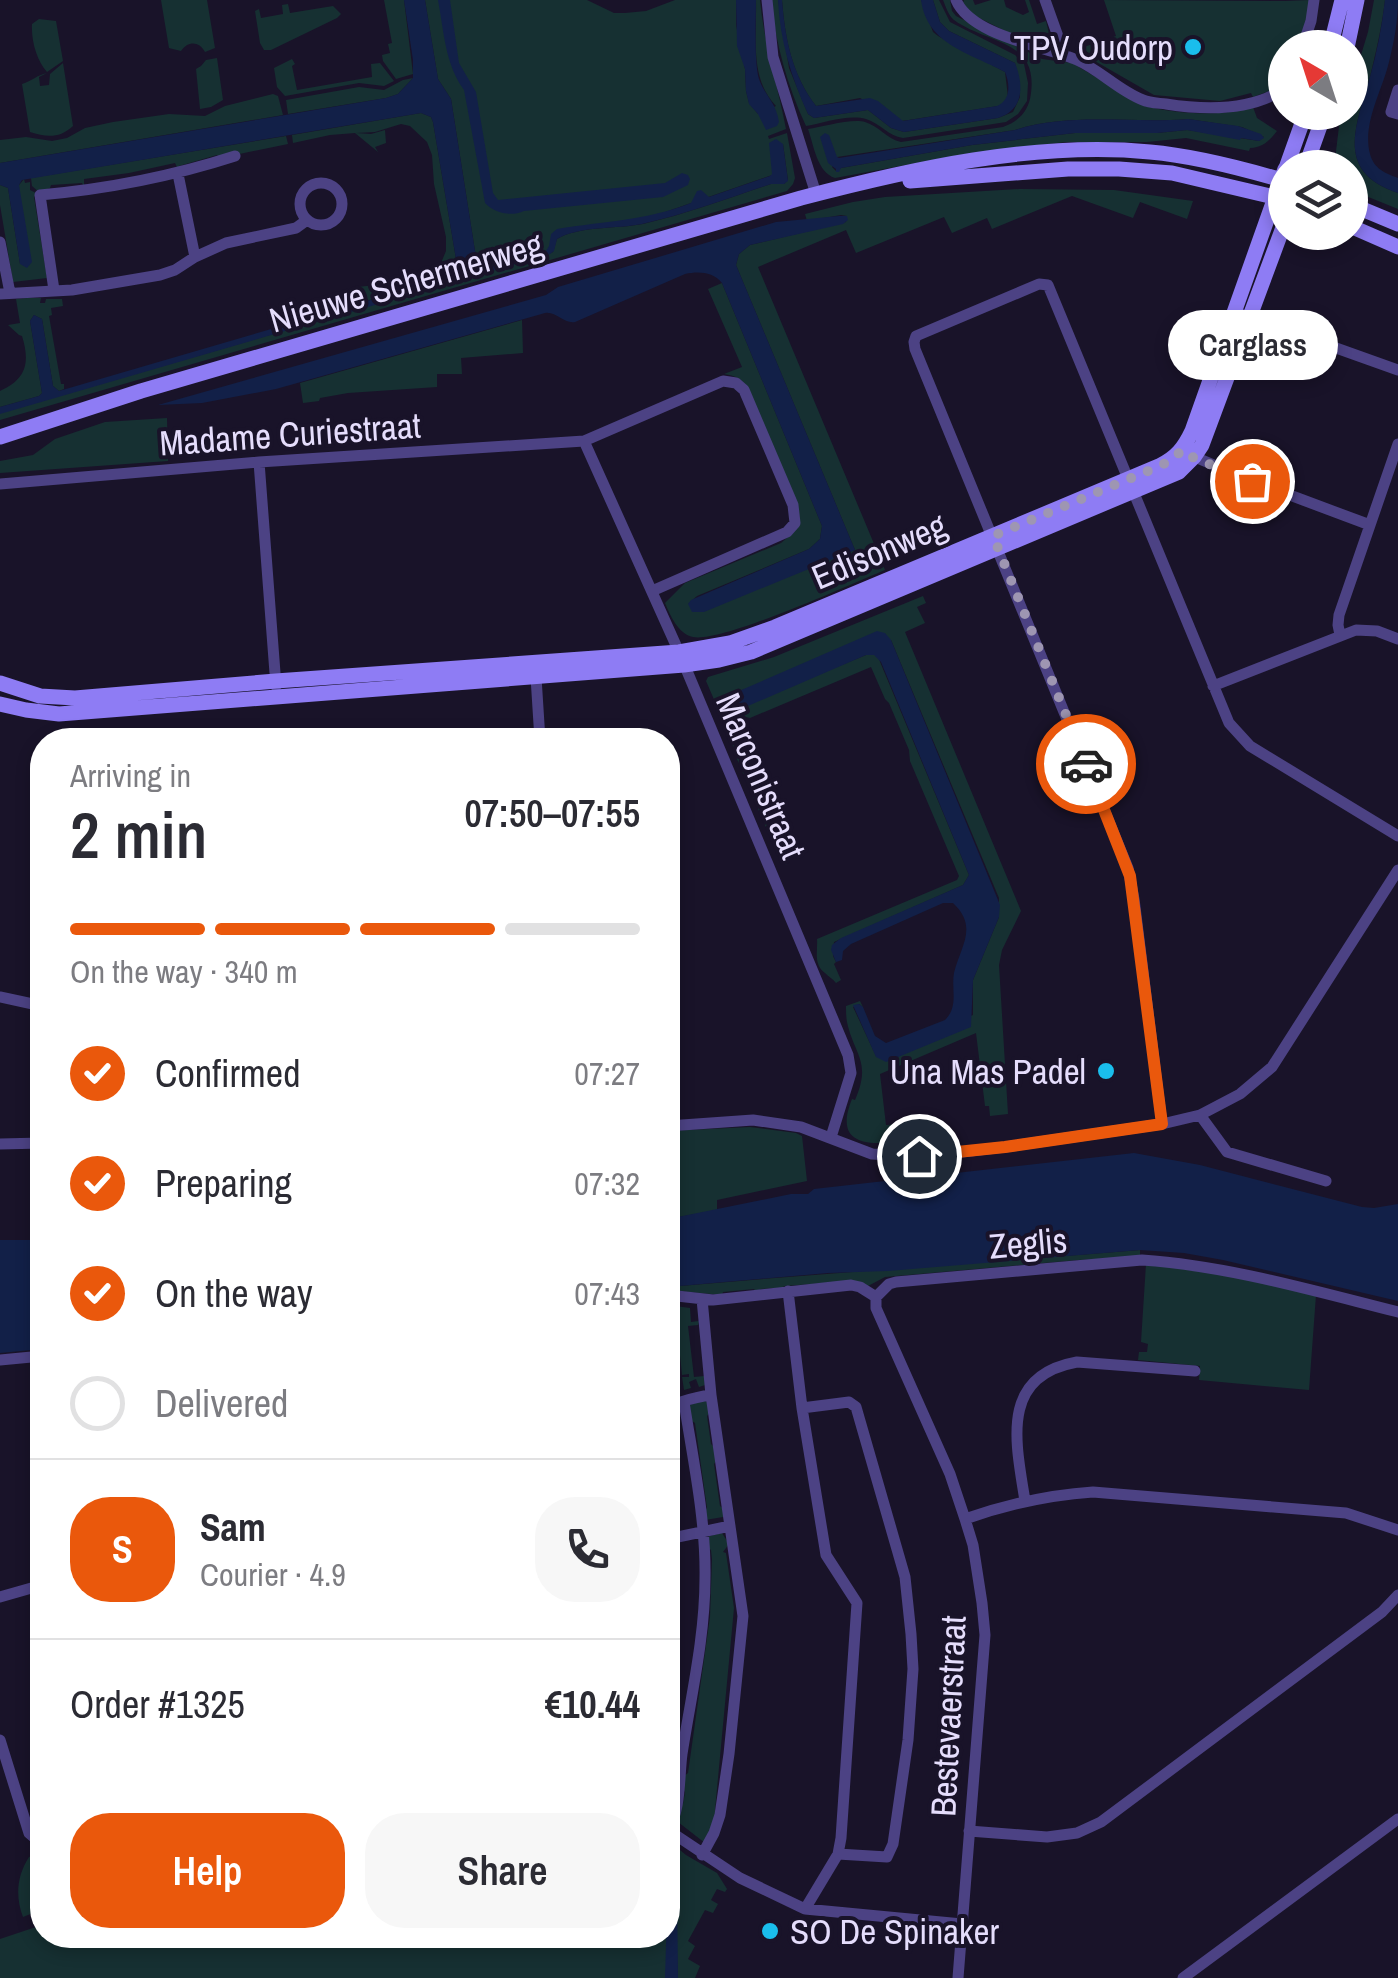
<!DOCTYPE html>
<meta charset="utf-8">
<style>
body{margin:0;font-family:"Archivo Narrow",sans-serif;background:#f7f7f7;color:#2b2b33;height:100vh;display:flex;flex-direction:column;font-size:38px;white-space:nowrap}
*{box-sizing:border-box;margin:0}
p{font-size:32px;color:#7c7c81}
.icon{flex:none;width:55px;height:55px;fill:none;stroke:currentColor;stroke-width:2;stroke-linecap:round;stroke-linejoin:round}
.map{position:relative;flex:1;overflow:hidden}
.details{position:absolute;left:30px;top:728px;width:650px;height:1220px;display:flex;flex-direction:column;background:#fff;border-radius:40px;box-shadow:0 5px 15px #0003}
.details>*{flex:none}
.needle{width:65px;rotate:321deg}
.fabs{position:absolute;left:1268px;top:30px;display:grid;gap:20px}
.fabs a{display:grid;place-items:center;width:100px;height:100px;border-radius:50%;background:#fff;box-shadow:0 5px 15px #0003;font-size:50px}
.pin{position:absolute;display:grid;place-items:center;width:85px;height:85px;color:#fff;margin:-42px;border:5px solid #fff;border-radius:50%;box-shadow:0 2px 10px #0007}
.courier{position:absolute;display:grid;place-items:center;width:100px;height:100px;margin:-50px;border:8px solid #ea580c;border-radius:50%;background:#fff;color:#222;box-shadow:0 2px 12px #0007}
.bubble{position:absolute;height:70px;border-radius:35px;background:#fff;box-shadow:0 5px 15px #0003;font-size:32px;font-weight:600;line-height:70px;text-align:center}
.headline em{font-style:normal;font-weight:600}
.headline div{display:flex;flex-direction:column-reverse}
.headline{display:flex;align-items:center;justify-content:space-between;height:170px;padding:0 40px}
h1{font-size:65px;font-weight:600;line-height:75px}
.bar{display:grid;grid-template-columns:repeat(4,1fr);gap:15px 10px;align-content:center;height:120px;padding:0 40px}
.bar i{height:12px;border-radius:8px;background:#e1e1e2}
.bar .active{background:#ea580c}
.bar p{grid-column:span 4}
.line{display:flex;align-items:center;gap:25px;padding:0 40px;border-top:2px solid #e1e1e2}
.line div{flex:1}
.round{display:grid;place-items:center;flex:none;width:105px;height:105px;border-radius:40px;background:#f7f7f7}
ol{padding:0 40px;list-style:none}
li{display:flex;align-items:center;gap:30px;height:110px}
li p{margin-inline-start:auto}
li .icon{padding:10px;border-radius:50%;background:#ea580c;color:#fff;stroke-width:4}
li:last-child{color:#7c7c81}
li i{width:55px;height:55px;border:5px solid #e1e1e2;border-radius:50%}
.button{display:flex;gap:20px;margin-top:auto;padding:20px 40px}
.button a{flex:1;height:115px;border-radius:40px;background:#ea580c;color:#fff;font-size:40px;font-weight:600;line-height:115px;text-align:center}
.button a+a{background:#f7f7f7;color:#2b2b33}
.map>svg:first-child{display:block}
.green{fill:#163032;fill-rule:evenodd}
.water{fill:#122048}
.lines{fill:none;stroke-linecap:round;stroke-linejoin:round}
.street{stroke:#4c4284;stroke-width:11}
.secondary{stroke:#8e7cf4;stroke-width:15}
.done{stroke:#9e96b2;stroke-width:10;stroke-dasharray:0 18}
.route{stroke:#ea580c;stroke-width:12}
.poi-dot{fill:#1abeec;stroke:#191329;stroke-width:4}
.labels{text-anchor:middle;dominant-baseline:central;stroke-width:8;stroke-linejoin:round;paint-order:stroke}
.poi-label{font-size:35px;fill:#e5ddfc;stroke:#191329;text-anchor:end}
.street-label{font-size:35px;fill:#e5ddfc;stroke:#191329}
</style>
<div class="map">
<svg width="1398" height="1978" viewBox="0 0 1398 1978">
<rect width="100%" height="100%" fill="#191329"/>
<path class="green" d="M161,0h46l8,48 -10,4c-6,-11 -17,-11 -24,-1l-12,-3z
M384,0h20l9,74 -17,5 -13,-18 -1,-6 8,-2 -2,-9 4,-1z
M425,0h162l27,13h11l21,-2 29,-11h61v25l9,44 1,22 3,12 9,11 18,-8c-27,-28 -19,-69 -20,-106h4c4,44 18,86 26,129l-18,7 1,3 18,-6 8,45 -2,6 -6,7 -787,229v-7l487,-141 -9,-10 -3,-11 -24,-152 -13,-20zM783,144l5,36 -4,4h-13c-42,14 -84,30 -128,40 -26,5 -65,2 -86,15l-4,13 -11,5 8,-4 7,-21 88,-13 127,-44z
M771,0h7l11,68 19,46 6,4 54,-8 23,18 13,4 94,-14 15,-6 7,-15 -5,-34 -66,-32 -9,-9 -7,-22h6l11,22 65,33 9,9 4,19 -1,18 -9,13 -12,8 -103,16c-15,-2 -23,-15 -37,-19 -18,-5 -42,4 -60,7 -19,-41 -30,-81 -35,-126z
M782,0h139l12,32 5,4 67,36 3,25 -4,6 -6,3 -96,15 -42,-23 -44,8c-24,-31 -31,-67 -34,-106z
M943,0h7l2,11 4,5 86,43 30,4 73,43c31,8 77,11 108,1l4,11 20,13c-7,9 -14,17 -27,17l-1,3 -63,-13 -39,4h-81l-95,11 -136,25c-18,-6 -21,-32 -27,-49 14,-2 44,-11 57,-7 14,4 22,17 36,20l102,-15c16,-6 26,-16 28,-34 7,-54 -44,-49 -77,-73 -6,-5 -8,-13 -11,-20zM1188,119l54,8 22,10 -5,4 -72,-11 -30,3h-82l-103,12 -131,23 -4,4 -5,-5 5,-10 178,-27c55,-18 116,-6 173,-11z
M964,0h9l2,5 16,-5h13l2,7 17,8 6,-3 -4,-12h4l8,24 9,-3 6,26 -8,3 -81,-40 -2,-3z
M1104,0l181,1 25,-1 -3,21 -9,26 -13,1c0,36 4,36 -32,49l-2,-4 -31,8 -66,-6 -61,-35 1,-4 -13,-8 35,-12z
M1374,0h11c-3,26 -9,52 -15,77 -14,49 -36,95 28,116v16l-42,-17 -1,2 -5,-2v-24h-16l6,-50 2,-5 8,-1v-21l18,-59z
M288,4l2,9 43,-7 8,8 -4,4 -66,32h-7l-4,-7 -5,-32 4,-2 2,9 22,-4 -1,-9z
M39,19l17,2 7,40 -16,11c-10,-11 -16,-31 -15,-48z
M217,58l6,42 -12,7 -11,2 -4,-40 5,-3 5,-6z
M292,59l3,5 -3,2 5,24 75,-13 -1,-13 9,-1 14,18 -10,5 -25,-3 -74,13 -8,-9 -3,-19z
M63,63l10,63c-14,13 -27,11 -43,6l-8,-48c10,-3 15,-9 25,-11l-8,4 1,9 9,-1 1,-11z
M413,78l-15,16 -12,4 -98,16 -2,-14 73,-13 25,3 19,-10z
M273,94l5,2 5,19 -283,48v-23l26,-3 26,4 15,-3 18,-10 28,-6 56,-8 36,2 20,-10z
M421,113l10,4 2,5 24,143 -2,8 -16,7 -108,31 -4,-14 4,3 27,-13 59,-7 17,-9 7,-8 5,-12v-14l-12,-53 -2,-29 -5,-13 -17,-16 -9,-2 -26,8 -19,1 15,1 14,-4 1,13 -11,4 3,5 -23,-19 -25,2 -37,8 -1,-8z
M286,136l2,8 -68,14 -3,-3 -38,11 -1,3 -3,-6 -46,10 -45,6v8l-2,-4 -31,2 -1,3 -11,4 -7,-6 -1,-8z
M24,179l1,4 5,-1v8l8,4 -4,3 13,81 -34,4 -13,-77v-20l8,3 12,76 -1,-79z
M1020,189l94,1 79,11 -6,18 -47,-17 -7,16 -61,-22 -80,33 -5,-11 -35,15 -8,-16 -88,36 -10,-23 -88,37 127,303c-34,14 -163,73 -192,67 -15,-3 -23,-22 -28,-34l20,-20 96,-40 14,-12 5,-13 -49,-124c-7,-13 -12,-18 -27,-20l18,-7 -34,-78 14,-6 100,243 -2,13 -11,10 -112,47 -9,8 167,-54 -119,-285 3,-11 11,-9 96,-23 1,-6 -6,-1 -34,6 -2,-7 48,-12 32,-5z
M27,298h14l-1,5h5l1,-4h16l1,7 -12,2 1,7 -3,1 12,68h3v5l-5,2 -6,-5 -11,-67 -8,-4 -4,6 12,72 -3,3 -39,11v-16c27,-12 30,-29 22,-55l-3,-1 -11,-10 12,-2 -4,-24z
M522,320l1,33 -62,5 1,16h-25v13l-89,6 -28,5 -1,3 -16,2 -3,-20z
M167,418l1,43 -168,12v-12l33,-6 22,-16 50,-17z
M923,596l3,7 -9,4 8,16 -20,9 116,279 -19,39 -3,15 9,149 -18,2 -1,-10h-4l-9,-73 -96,41 6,51 23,-2 2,18c-34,3 -80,10 -59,-42l3,1c17,-39 -1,-45 -8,-78 -1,-6 -1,-11 -1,-16l14,-5 3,6 -4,-3 -6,3 23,49 97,-41v-35l26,-63v-19l-108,-258 -152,51 -10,14 76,-25 61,-25 8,-1 4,3 91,218 -6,10 -129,57 -1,14 3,6 -2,2 7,16 -5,3c-3,-4 -7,-6 -11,-10 -12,-9 -7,-22 -8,-34l140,-59 2,-4 -49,-115 -1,-11 -20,-47 -4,-4 -14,-32 -121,51 -31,-7 -13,-30 2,-4 66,-20z
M739,738l51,120 -4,7 -7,-7 -45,-106 -2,-10z
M750,1127l46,6 6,3 5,45 -90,19v10l-49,9v-88z
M1140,1250v7l-62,3 -193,17 -17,9 -16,-5 -67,5 -11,5 -1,-3 -12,1 -5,3 -2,-3 -31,3 -1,3 -54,-5v-3c157,-14 314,-24 472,-37z
M1146,1264l58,6 112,25 -7,95 -110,-10 1,-14 -62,-6 1,-8h8l1,-8 -7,-2z
M675,1306l15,2 1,14 8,-1 -1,4 -10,1 6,51 10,-1 1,9 -6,2 -3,-8 -7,3 2,6 -7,2 -2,-13h7v-3l-7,1z
M702,1400l5,2 4,9 -4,5 4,28 4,4 2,12 -3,4 6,42 5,4 -2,7 -18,3 -2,-7 4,-5 -12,-85 -6,-4 1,-14z
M722,1533l7,11 -6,8 3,1 8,55 -19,202 2,3 -12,30 -27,-21 1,-16 4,-2 2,-12 -3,-4 2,-12 4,-3 22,-156 2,-58 -1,-9 -5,-4 3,-10z
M668,1840l18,15 31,18 10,16 -2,3 -8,-3 -6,11 7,4 -5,9 -8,-3 -17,31 7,5 -7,13 12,7 -5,12h-17l-1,-26 -5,26h-672v-39l42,-14v10h626z
M39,1853l3,14v47l-9,-1 -10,4c-8,-21 -6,-41 6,-60z"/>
<path class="water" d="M404,0h21l13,79 13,20 24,152 7,15 6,1 58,-16 3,-5 2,-12 6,-5c48,-8 87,-8 134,-26l6,-12 4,-1 8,7 61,-21 2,-2 -3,-31 7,-4 7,5 5,37 -4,3h-13c-42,14 -84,30 -129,40 -25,5 -64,2 -85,15l-3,12 -4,3 -550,160v-7l39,-11 3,-3 -12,-72 4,-6 8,4 11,67 6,5 380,-111 16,-7 2,-8 -24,-143 -2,-5 -10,-4 -399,67 -3,5 13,77 -5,6 -7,-4 -12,-76 -8,-3v-22l386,-65 12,-4 15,-16v-18z
M438,0h12l9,63 17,29 17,101 5,7 167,-17 17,-10 6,2 2,4 -2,6 -25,12 -139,14c-13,6 -30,2 -39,-8l-21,-113c-19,-26 -20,-58 -26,-90z
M736,0h20c0,21 -2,62 3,79 6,17 17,23 20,43l-2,4 -11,4 -8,-16 -9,-10 -3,-13 -1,-22 -8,-23z
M778,0h4c3,38 10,75 34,106l54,-8 8,3 25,20 94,-15c14,-6 13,-22 8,-34 -35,-19 -78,-27 -84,-72h12l7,22 9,9 66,32c9,22 9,47 -17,55l-94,14 -13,-4 -23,-18 -54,8 -6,-4c-17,-37 -28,-73 -30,-114z
M1385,0h13c0,21 -4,42 -9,62 -7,29 -27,62 -19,92 4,15 15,19 28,24v15c-64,-21 -42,-67 -28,-116 7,-25 12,-51 15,-77z
M1188,119l50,7 23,8 3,4 -5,3 -18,-3 -1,2 -53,-10 -30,3h-82l-103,12 -131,23 -2,4h-3v-3l-8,-6 -8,-26 5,-4 4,2 8,22 2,1 176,-28c55,-18 116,-6 173,-11z
M839,216h8l1,4 -5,4 -93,21 -11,9 -3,11 119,285 -151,62h-12l-4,-8 3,-4 118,-51 11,-10 2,-13 -100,-243c-9,-11 -23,-12 -37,-9l-110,48c-11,2 -19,-11 -30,-9l-269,76 -74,14 -44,2 388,-110 12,-8 218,-65z
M877,631l8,2 6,7 109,265 -1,12 -26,63 -2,47 -85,35 -10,-5 -23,-52 6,-1 4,3 12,29 11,7 59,-23c14,-14 6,-30 9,-47 6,-26 25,-46 -1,-70h-10l-92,41 -8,7 -1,9 -6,2 -5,-12 1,-5 9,-7 122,-53 6,-10 -88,-213 -7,-7h-8l-132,57 -5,-4 10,-17z
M1134,1153l66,12 162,42 12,1 24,-4v97l-175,-41 -39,-7 -44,-3 -252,21 -60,2 -160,14v-68l123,-25h17l6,-5z
M0,1240h42v109l-42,4z
M668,1878l9,11 1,89h-13z"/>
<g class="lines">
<path class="street" d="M767,0l6,57 43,137
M956,0c15,36 88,46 121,60 23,10 42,31 66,40 6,3 15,3 23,4 38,6 85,8 119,-16
M1045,0l20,56
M1302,48l9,-27 3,-21
M1398,90l-7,22 7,2
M178,174l17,83
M300 204a21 21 0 1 1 42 0a21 21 0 1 1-42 0Z
M0,242l10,51
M54,290l-14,-95c67,-6 130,-18 195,-39
M0,294l72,-4 88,-15 15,-5 20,-13 31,-14 70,-15 11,-8
M1235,312l163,58
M584,441l95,211 169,403 3,18 -20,64
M1190,455l62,26 118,44
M259,462l17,224
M0,484l259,-22 325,-21 139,-60 13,2 8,7 49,115 2,18 -8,9 -135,59
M1340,635l-2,-10 1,-10 59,-171
M536,677l4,63
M1213,686l143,-56 21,1 21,8
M0,997l42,9
M1200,1115l40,-21 32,-27 126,-197
M1162,1124l-28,-225 -6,-31 -213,-519 -1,-7 2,-6 123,-52 9,1 181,438 21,23 148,90
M668,1126l85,-6 48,7 71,27 47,3 86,-10 157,-23 38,-9 27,37 99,29
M0,1144l42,-1
M788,1291l14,117 24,147 31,48 -16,235 -3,16 -33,55
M668,1295l45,5 138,-15 9,2 16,10
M876,1297v11l74,166 15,45 8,26 9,58 3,32 -27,343
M876,1297l13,-13 7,-2 246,-22c87,6 172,31 256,52
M702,1299l9,96 32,221 -14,138 -9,61 -6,18 -12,22
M0,1360l42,-4
M668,1406c17,-5 25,-9 43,-11
M802,1408l47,-6 7,5 49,170 6,57 2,35 -5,71 -15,104 -6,13 -49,-3
M1025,1501c-9,-58 -26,-125 52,-139l118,9
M965,1519c43,-15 83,-24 128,-27l253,21 52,17
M668,1539l62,-13
M0,1597l42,-12
M0,1740l29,93 7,6 6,2
M668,1829c13,-17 11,-53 14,-75 9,-58 23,-117 23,-176 1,-58 -12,-118 -21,-176
M668,1830l72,48 65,31 157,15
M969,1831l78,6 30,-4 24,-11 281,-210 16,-17
M1183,1978l215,-159"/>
<path class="secondary" d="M1330,48l12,-48
M1347,48l10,-48
M1286,168l20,-56
M1305,168l20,-56
M910,181l158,-12h51l53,4 111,26
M1350,204l48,20
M1350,226l48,21
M0,437l141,-46 660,-193c110,-29 234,-57 349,-46 45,4 91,16 135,29
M0,683l40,13 35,2 201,-17 403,-29 51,-9 45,-16 384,-161c17,-8 25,-18 33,-35l93,-262
M0,704l26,6 33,4 625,-49 35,-5 32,-8 428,-180 15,-15 8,-12 83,-223"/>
</g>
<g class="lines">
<path class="done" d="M1086,764l-93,-228 167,-70 14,-8 8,-8 12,8 58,23"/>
<path class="route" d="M919,1156l86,-9 157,-23 -32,-248 -44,-112"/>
</g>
<g class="poi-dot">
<circle cx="1193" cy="47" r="10"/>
<circle cx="1106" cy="1071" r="10"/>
<circle cx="770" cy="1931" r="10"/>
</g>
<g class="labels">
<g class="poi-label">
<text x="1173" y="47">TPV Oudorp</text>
<text x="1086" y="1071">Una Mas Padel</text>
<text x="790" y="1931" text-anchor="start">SO De Spinaker</text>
</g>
<g class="street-label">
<text transform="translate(406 282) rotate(-16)">Nieuwe Schermerweg</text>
<text transform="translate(290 434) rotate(-4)">Madame Curiestraat</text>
<text transform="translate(879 551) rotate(-23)">Edisonweg</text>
<text transform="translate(761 776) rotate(67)">Marconistraat</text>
<text transform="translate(1028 1243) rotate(-5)">Zeglis</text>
<text transform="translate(948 1716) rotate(-87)">Bestevaerstraat</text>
</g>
</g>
</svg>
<div class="fabs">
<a><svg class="needle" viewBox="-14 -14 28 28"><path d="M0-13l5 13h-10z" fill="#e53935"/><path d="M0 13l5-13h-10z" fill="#7c7c81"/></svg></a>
<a><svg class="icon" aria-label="layers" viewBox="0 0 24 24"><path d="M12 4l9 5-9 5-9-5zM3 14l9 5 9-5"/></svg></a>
</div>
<div class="pin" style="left:1252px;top:481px;background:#ea580c"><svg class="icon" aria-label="bag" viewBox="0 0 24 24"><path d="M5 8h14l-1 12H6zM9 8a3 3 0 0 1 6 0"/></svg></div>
<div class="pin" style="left:919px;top:1156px;background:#1f2937"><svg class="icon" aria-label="home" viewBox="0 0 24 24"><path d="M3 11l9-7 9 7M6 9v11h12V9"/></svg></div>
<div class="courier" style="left:1086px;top:764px"><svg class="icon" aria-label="car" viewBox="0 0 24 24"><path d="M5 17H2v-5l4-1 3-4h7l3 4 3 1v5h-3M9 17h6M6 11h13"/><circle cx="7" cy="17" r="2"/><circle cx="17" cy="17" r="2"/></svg></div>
<div class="bubble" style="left:1168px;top:310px;width:170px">Carglass</div>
<section class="details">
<div class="headline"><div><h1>2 min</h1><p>Arriving in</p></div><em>07:50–07:55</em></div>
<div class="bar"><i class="active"></i><i class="active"></i><i class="active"></i><i></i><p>On the way · 340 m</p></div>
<ol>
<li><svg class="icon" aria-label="check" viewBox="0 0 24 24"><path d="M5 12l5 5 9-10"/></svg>Confirmed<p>07:27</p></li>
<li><svg class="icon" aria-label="check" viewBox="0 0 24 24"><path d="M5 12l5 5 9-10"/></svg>Preparing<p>07:32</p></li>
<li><svg class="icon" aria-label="check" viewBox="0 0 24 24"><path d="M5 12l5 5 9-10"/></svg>On the way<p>07:43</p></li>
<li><i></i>Delivered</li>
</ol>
<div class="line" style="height:180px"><b class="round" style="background:#ea580c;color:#fff">S</b><div><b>Sam</b><p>Courier · 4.9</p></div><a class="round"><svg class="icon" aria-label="phone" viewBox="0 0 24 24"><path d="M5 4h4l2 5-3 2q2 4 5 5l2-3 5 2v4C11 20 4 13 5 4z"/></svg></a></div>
<div class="line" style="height:130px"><div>Order #1325</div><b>€10.44</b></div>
<div class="button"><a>Help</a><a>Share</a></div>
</section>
</div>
